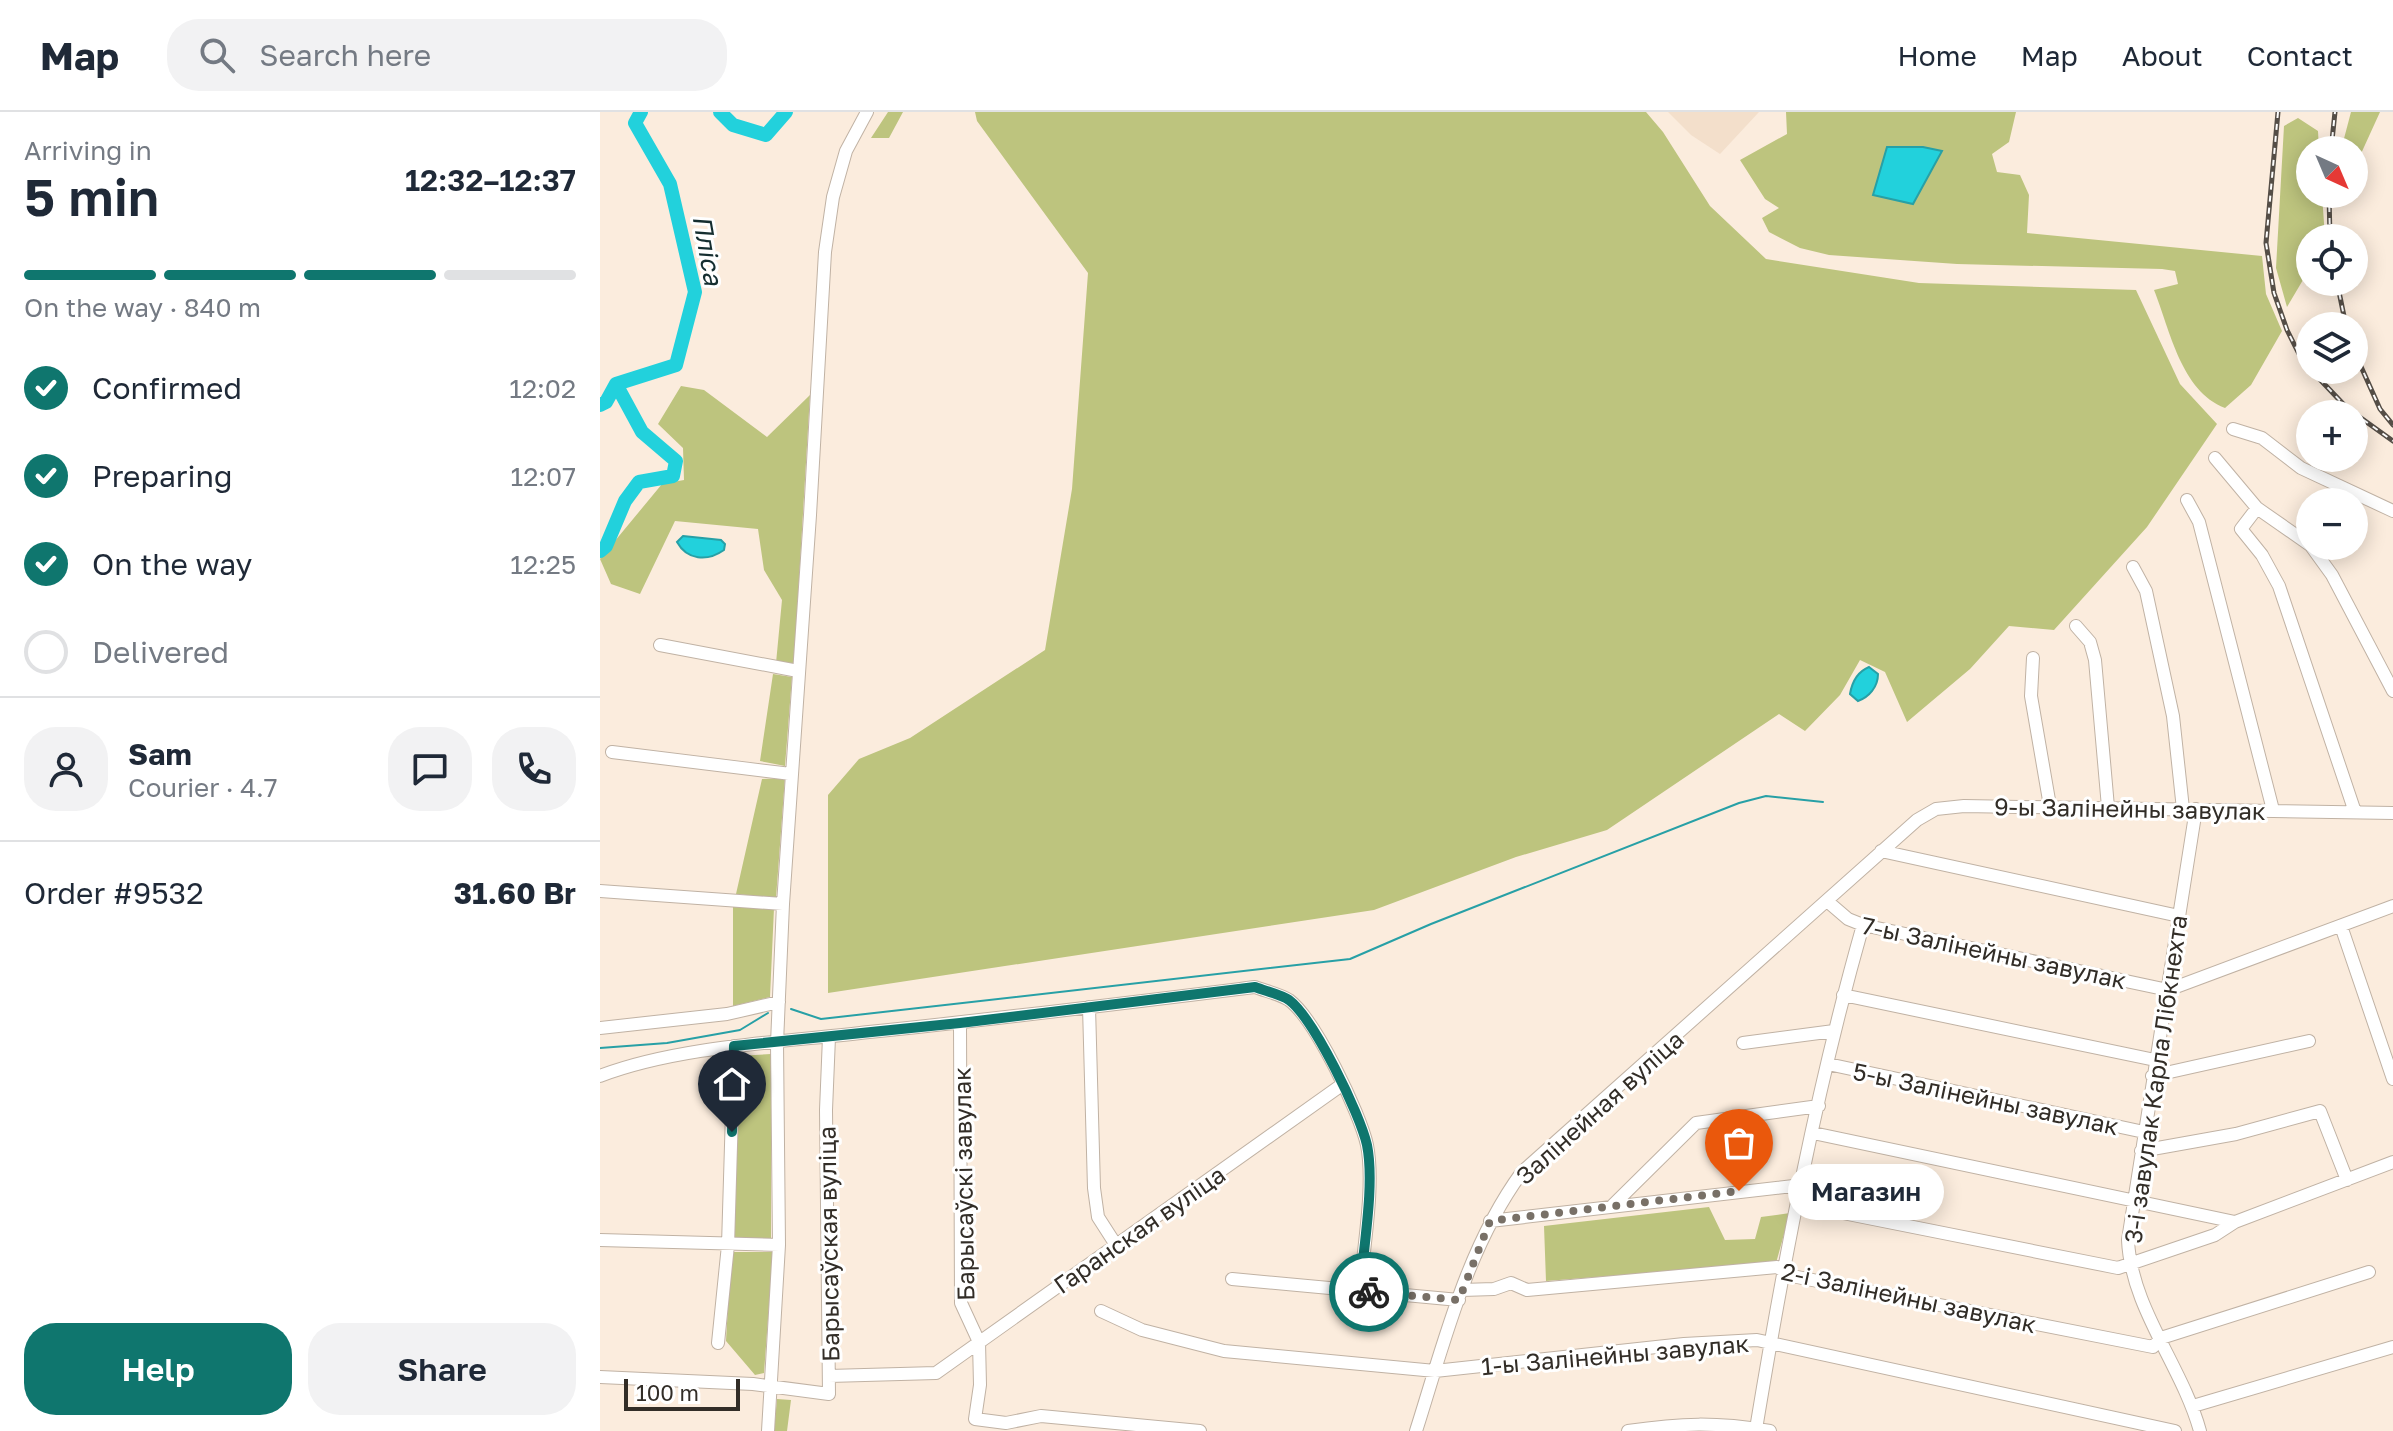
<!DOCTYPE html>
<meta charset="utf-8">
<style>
body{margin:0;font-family:"Golos Text",sans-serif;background:#f2f2f3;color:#1f2937;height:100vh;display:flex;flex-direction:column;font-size:30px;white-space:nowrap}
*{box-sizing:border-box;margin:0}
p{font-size:26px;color:#747a83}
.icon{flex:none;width:44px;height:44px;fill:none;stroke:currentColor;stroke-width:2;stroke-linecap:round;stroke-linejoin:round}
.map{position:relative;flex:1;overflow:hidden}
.panel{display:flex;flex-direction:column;background:#fff;width:600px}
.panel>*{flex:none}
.needle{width:52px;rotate:136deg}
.fabs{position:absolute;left:1696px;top:24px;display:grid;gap:16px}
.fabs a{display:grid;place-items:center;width:72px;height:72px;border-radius:50%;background:#fff;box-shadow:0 4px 20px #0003;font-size:40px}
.scale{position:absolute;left:24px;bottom:20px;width:116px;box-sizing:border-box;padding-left:8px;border:4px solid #322d27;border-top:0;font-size:22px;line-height:28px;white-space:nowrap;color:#322d27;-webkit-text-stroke:6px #fff;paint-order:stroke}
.pin{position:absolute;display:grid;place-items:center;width:68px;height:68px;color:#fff;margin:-82px -34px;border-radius:50% 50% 50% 0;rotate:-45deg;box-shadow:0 0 8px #0007}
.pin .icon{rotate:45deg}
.courier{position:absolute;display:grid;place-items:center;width:80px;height:80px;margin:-40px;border:6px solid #0f766e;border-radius:50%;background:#fff;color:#222;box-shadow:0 2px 10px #0007}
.bubble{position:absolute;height:56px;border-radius:28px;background:#fff;box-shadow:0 4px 20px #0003;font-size:26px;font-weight:600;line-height:56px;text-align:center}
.headline em{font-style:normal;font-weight:600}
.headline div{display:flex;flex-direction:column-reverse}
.headline{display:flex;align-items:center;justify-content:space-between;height:136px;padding:0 24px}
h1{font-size:52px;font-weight:600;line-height:60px}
.bar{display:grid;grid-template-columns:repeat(4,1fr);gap:12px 8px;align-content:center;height:96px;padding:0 24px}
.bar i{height:10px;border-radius:6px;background:#e0e1e3}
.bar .active{background:#0f766e}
.bar p{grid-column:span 4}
.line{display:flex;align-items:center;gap:20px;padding:0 24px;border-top:2px solid #e0e1e3}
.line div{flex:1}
.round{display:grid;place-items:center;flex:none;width:84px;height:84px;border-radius:32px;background:#f2f2f3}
ol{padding:0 24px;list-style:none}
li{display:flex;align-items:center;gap:24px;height:88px}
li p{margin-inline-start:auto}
li .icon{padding:8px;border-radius:50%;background:#0f766e;color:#fff;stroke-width:4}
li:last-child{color:#747a83}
li i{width:44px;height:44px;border:4px solid #e0e1e3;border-radius:50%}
.action{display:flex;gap:16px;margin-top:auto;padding:16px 24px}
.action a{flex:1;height:92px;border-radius:32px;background:#0f766e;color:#fff;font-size:32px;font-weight:600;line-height:92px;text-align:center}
.action a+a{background:#f2f2f3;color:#1f2937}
header{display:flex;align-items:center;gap:48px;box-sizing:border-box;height:112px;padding:0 40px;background:#fff;border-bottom:2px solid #e0e1e3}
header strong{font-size:38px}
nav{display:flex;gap:44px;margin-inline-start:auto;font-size:28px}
.search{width:560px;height:72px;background:#f2f2f3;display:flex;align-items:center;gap:20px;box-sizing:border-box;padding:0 28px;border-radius:32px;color:#747a83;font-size:30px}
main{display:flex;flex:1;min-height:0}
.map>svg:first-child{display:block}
.built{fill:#f3dfcb}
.green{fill:#bdc47e}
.water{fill:#22d1dc;stroke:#27a0a6;stroke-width:2}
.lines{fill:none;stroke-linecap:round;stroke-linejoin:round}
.stream{stroke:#27a0a6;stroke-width:2}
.river{stroke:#22d1dc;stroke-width:14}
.minor-casing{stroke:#c0b2a4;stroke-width:14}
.minor{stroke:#fff;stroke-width:12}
.rail-casing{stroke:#554e47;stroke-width:5}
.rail{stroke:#fff;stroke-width:2;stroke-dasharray:6;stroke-linecap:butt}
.done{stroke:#787067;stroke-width:8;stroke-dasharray:0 14.4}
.route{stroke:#0f766e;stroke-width:10}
.labels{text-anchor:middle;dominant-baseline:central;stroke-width:6;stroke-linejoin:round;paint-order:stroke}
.street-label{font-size:24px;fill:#322d27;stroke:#fff}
.water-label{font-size:26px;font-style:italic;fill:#152e30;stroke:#fff}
</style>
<header>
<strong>Map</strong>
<div class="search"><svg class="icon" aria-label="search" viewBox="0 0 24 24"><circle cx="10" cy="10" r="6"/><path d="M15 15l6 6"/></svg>Search here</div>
<nav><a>Home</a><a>Map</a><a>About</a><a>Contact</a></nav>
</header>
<main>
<section class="panel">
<div class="headline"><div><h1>5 min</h1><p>Arriving in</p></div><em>12:32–12:37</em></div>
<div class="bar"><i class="active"></i><i class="active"></i><i class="active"></i><i></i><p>On the way · 840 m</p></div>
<ol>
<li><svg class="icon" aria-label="check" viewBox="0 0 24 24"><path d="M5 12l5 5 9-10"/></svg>Confirmed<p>12:02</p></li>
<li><svg class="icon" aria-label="check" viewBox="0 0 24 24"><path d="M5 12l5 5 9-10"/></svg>Preparing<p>12:07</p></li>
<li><svg class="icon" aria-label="check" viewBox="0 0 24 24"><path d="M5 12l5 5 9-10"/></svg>On the way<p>12:25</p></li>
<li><i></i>Delivered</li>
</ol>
<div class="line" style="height:144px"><a class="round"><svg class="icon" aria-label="person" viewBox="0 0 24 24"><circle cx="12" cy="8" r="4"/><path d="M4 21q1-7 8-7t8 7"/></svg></a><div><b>Sam</b><p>Courier · 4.7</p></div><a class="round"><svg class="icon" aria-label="chat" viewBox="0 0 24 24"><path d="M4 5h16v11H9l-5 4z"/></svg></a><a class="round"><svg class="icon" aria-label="phone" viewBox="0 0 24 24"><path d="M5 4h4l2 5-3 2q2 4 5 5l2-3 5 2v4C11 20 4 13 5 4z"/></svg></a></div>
<div class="line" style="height:104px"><div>Order #9532</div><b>31.60 Br</b></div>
<div class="action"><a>Help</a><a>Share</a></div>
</section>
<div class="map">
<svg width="1793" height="1319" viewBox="0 0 1793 1319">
<rect width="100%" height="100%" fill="#fbecdd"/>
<path class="built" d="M1068,0h91l-39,42 -29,-19z"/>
<path class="green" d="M288,0h15l-14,26h-18z
M375,0h671l17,20 47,74 56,53 153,24 217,7 44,94 37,40 -70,103 -93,103 -45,-4 -39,43 -63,53 -22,-50 -25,-12 -20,35 -35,36 -26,-17 -172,116 -91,27 -142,53 -546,83v-198l31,-36 51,-21 135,-88 27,-161 16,-216 -111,-152z
M1186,0h230l-7,30 -17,12 5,18 23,3 9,20 -2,38 235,23 4,38 16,37 -31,54 -26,23c-44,-17 -55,-78 -71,-118l24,-6 -3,-13 -13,-2 -205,-5 -128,-9 -29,-7 -31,-16 -7,-14 17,-10 -14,-9 -25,-39 47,-26z
M1751,0h29l-26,57v-19h-13z
M1698,6l20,13 1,19h-9v44h12l3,44h-15v30l-23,39 -11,-39 8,-142z
M81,274l23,4 63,47 43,-42 -16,270 -18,-2 6,-63 -18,-30 -6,-41 -83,-8 -35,73 -29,-10 -11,-25 62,-75 22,-4 -1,-32 -25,-24z
M173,562l19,3 -7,89 -25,-5z
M185,666l-9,120 -40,-4 26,-115z
M133,795l41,1 -4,89 -37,9z
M171,942v185l-38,-1 4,-182z
M1109,1095l16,33 30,-1 6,-22 29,-4 -14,50 -230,18 -2,-55z
M131,1140h42l-9,121 -9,2 -29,-34z
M177,1287l14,1 -4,31h-13z"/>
<path class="water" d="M1287,35h36l19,4 -29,53 -40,-9z
M83,424l38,4 4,4 -1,6c-17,12 -37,10 -47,-8z
M1269,555l9,7c0,13 -9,23 -20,27l-8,-7c2,-12 7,-22 19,-27z"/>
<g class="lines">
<path class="stream" d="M191,897l30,10 529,-60 81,-35 308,-121 27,-7 57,6
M0,936l67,-5 73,-13 28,-17"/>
<path class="river" d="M120,0l13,13 33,10 20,-23
M0,293l6,-3 10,-18 60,-19 19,-73 -25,-108 -35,-61 6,-11
M0,439l6,-5 19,-45 14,-19 34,-6 3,-15 -34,-29 -26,-48"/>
<defs>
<path id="minor" d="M1633,317l29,9 39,30 92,43
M1615,346l42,50 53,37
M1587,388l12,22 74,288
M1657,396l-16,21 21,26 17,31 76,226
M1711,434l21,29 61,116
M1533,455l13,24 27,125 10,93
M1476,514l14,16 5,18 13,147
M60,533l138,26
M1433,546l-2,38 19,110
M12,640l179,22
M1596,697l-68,431c3,68 54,126 72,191
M1281,739l298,65
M0,779l183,13
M1227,789l21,18 15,6 305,65 225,-84
M1741,814l52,153
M1243,883l312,65
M489,895l5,181 4,29 18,28
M360,911l1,280 18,39 1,43 -5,34 31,4 35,-7 159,15
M0,916l127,-14 52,-12
M1143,931l91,-12
M1228,952l316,68
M0,964c78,-30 185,-34 269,-44 129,-13 257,-29 386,-45 10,4 25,7 34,13 26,19 71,113 78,145 8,41 -4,104 -7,146
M1552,964l157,-35
M1213,1021l422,89 158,-60
M1541,1039l95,-17 84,-23 27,69
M1198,1092l320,64 97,-33 20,-13
M1013,1093l83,-82 123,-17
M890,1109l312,-36
M0,1128l179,5
M632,1167l227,21
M862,1178l32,-1 17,-6 16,7 250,-23 15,9 361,71 8,-9 208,-66
M501,1199l41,19 82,21 211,20 249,-27 73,-4 418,91
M118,1231l10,-98 6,-199
M229,1264l107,-3 407,-289
M0,1265l153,7 76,10 -3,-284 3,-73
M1593,1294l200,-59
M1156,1317c28,-169 60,-339 107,-504
M168,1319l11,-186 -2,-202 6,-139 27,-389 15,-263 8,-55 13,-46 21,-39
M816,1319c28,-88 51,-184 106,-259l395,-352 19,-11 28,-3 429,7
M1028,1319c53,-8 88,-9 142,0"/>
</defs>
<use href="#minor" class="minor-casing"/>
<use href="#minor" class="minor"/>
<defs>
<path id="rail" d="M1678,0l-12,131 8,50 13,37 12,24 11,14
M1731,38l4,-38
M1729,82l1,44
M1737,170l9,44
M1754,239l26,58 13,16
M1711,258l36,38 46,33"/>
</defs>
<use href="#rail" class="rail-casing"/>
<use href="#rail" class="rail"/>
</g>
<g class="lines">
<path class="done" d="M769,1180l90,8 31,-79 249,-30"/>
<path class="route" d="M132,1020l2,-86 226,-23 295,-36c10,4 25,7 34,13 25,19 71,114 78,145 8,40 -4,104 -7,146l9,1"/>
</g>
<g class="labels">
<g class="street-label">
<text transform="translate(1530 696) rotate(1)">9-ы Залінейны завулак</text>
<text transform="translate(1394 840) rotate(12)">7-ы Залінейны завулак</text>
<text transform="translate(1555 967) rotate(-82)">3-і завулак Карла Лібкнехта</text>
<text transform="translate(1386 986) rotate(12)">5-ы Залінейны завулак</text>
<text transform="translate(999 995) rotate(-42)">Залінейная вуліца</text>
<text transform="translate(363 1072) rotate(-91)">Барысаўскі завулак</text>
<text transform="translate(539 1117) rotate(-35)">Гаранская вуліца</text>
<text transform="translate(228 1132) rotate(-91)">Барысаўская вуліца</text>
<text transform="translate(1309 1185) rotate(12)">2-і Залінейны завулак</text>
<text transform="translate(1015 1242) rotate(-5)">1-ы Залінейны завулак</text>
</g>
<g class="water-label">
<text transform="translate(108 138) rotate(80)">Пліса</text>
</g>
</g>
</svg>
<div class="fabs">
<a><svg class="needle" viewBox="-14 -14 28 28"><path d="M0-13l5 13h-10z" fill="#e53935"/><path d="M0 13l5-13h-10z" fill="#747a83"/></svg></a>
<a><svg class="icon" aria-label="locate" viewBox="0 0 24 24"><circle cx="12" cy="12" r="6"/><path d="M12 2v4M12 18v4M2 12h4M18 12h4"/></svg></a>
<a><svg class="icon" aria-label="layers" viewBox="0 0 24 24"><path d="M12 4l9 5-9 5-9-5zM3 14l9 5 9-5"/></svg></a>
<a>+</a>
<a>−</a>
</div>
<div class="scale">100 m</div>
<div class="pin" style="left:1139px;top:1079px;background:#ea580c"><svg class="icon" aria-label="bag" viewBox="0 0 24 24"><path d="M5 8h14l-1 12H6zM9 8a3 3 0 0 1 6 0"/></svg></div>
<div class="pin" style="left:132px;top:1020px;background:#1f2937"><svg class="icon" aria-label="home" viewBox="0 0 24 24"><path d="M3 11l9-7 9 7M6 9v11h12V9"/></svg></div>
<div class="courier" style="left:769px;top:1180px"><svg class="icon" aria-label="bike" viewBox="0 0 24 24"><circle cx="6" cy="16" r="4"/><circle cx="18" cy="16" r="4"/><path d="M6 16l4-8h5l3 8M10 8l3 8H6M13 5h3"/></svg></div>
<div class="bubble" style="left:1188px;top:1052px;width:156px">Магазин</div>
</div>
</main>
